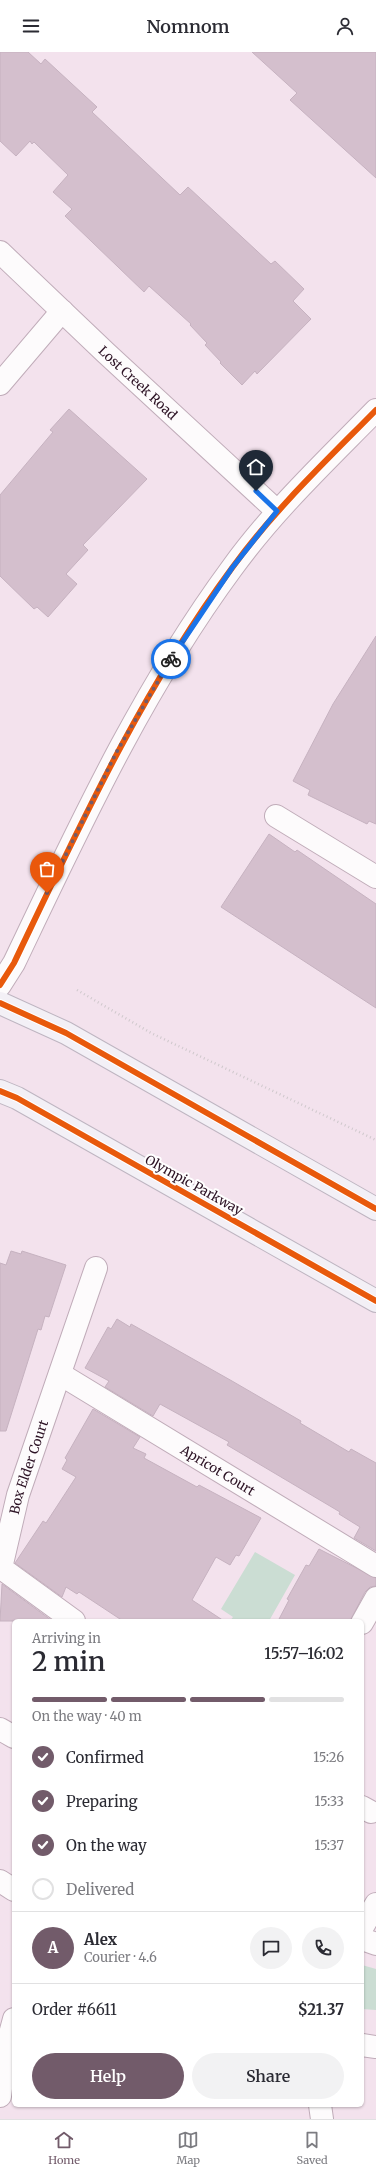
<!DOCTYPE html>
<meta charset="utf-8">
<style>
body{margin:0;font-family:Merriweather,serif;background:#f2f2f3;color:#2b2b33;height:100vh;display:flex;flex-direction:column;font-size:15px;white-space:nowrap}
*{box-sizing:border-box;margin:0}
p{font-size:13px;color:#7c7c81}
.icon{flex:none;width:22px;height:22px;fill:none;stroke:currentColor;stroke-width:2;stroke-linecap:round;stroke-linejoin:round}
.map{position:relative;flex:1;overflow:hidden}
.drawer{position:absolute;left:12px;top:1567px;width:352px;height:488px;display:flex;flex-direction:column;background:#fff;border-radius:6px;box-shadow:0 1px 3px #0004}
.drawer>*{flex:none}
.pin{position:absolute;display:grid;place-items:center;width:34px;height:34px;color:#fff;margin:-41px -17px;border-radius:50% 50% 50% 0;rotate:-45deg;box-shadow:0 0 4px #0007}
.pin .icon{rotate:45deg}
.courier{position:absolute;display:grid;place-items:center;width:40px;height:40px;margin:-20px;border:3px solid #1a73e8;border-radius:50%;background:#fff;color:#222;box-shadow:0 1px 5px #0007}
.head em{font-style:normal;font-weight:600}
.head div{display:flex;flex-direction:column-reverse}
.head{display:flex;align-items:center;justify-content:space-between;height:68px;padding:0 20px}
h1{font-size:26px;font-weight:600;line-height:30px}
.bar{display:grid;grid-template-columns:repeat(4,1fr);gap:6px 4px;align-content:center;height:48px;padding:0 20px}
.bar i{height:5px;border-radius:3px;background:#e1e1e2}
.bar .selected{background:#725b6a}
.bar p{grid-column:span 4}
.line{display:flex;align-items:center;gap:10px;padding:0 20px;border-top:1px solid #e1e1e2}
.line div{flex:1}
.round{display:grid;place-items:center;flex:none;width:42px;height:42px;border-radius:21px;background:#f2f2f3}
ol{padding:0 20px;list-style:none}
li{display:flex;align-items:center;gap:12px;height:44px}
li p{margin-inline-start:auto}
li .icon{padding:4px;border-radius:50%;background:#725b6a;color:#fff;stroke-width:4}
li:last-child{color:#7c7c81}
li i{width:22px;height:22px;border:2px solid #e1e1e2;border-radius:50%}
.button{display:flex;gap:8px;margin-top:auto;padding:8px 20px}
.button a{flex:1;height:46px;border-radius:24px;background:#725b6a;color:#fff;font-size:16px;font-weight:600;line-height:46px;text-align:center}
.button a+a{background:#f2f2f3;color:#2b2b33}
header{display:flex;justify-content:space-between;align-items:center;height:52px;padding:0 20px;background:#fff;font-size:18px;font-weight:600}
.tab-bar{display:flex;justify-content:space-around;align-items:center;height:56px;border-top:1px solid #e1e1e2;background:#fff;font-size:11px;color:#7c7c81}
.tab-bar a{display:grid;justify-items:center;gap:2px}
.tab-bar .selected{color:#725b6a}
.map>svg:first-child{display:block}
.green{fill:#cbddd3}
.building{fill:#d4bfcd;stroke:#c6b2c0}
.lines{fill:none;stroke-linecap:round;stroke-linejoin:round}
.minor-casing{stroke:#c0acb9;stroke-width:24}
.major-casing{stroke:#beb5c1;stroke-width:24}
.path{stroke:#cfc8cc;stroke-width:2.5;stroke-dasharray:1 3;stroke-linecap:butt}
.minor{stroke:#fdfbfc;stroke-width:22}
.major{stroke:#f3f0f6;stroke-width:22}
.cycleway-casing{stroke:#fff;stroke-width:8}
.cycleway{stroke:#e8590c;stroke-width:6}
.done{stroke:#725b6a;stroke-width:4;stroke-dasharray:0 7.2}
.route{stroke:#1a73e8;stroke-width:5}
.labels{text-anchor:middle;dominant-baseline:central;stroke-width:4;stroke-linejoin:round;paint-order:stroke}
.street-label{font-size:13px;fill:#2c1224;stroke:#fff}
</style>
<header><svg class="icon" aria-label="menu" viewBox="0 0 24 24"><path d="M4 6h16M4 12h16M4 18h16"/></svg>Nomnom<svg class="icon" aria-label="person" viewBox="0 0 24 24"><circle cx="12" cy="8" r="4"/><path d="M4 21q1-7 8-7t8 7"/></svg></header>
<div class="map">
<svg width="376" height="2067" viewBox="0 0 376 2067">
<rect width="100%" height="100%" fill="#f3e2ed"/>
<path class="green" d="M255,1500l40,23 -26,46h-39l3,-4 -12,-8z
M362,1913l14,4v41l-14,-1z"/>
<path class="building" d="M0,0h28l13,12 4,-5 52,48 -5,5 88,83 8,-8 83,77 4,-3 29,28 -11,12 18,18 -54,55 -2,-3 -13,14 -22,-22 1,-1 -16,-17 2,-2 -17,-18 1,-1 -42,-38 -5,6 -79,-76 7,-7 -19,-17 15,-17 -34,-33 -2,2 -2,-3 -14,15 -16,-15z
M252,0h124v126l-86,-78 7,-7z
M69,357l78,70 -64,66 5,5 -22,24 11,10 -29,33 -11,-10 -3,2 -34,-33v-81l53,-63 -3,-2z
M376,584v188l-7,-3 -2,3 -59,-29 2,-5 -17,-9 40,-77z
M269,782l26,18 2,-2 79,54v104l-155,-101z
M11,1199l10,3 1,-3 44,14 -17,52 -4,-1 -4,14 -3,-1 -32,102h-6v-168l6,2z
M117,1267l13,8 1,-3 101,57 69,40 -1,2 49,29 2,-3 25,14v88l-22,-13 6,-11 -21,-13 1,-2 -113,-67 2,-3 -69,-38 -7,12 -48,-29 4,-6 -24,-13 23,-41 3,2z
M93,1357l47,28 -7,11 13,6 -2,4 53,29 2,-2 62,33 -22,38 -3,-1 -6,10 -14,-8 -24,43 32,21h-101l-44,-29 -2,2 -11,-7 -4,10 -47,-34 28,-42 3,2 30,-46 -14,-8 5,-9 -2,-2z
M319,1497l57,29v8l-6,1 -5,5 -15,29h-72l11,-21 -2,-1 19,-34 3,1z
M2,1532l49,36v1h-51z"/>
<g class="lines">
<defs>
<g id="minor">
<path id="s1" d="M0,200l106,101 171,158"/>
<path d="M0,332l62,-73"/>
<path d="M276,764l100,61"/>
<path d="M0,933l14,-22c65,-136 128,-273 218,-395 42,-58 94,-107 144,-158"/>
<path id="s2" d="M60,1322l316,192"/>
<path id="s3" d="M74,1569l-73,-53 17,-73 78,-227"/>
<path d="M362,1571l14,-25"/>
<path d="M0,1677l14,8"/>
<path d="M362,1755l9,5"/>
<path d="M0,1829l14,9"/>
<path d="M362,1876l14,-24"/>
<path d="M362,1887l14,5"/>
<path d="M362,1993l14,2"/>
<path d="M0,2044l6,-47 8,-30"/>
<path d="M320,2053l2,14"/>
</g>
<path id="major" d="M0,951l66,30 310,176
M0,1039l17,7 359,203"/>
</defs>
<use href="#minor" class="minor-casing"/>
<use href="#major" class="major-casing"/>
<path class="path" d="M77,938l74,43 225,107"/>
<use href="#minor" class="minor"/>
<use href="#major" class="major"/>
<defs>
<path id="cycleway" d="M0,933l14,-22c65,-136 128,-273 218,-395 42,-58 94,-107 144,-158
M0,951l66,30 310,176
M0,1039l17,7 359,203"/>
</defs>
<use href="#cycleway" class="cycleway-casing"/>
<use href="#cycleway" class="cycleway"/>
</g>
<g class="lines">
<path class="done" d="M47,841l69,-140 55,-94"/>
<path class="route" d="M171,607l61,-91 45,-57 -21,-20"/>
</g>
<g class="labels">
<g class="street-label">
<text stroke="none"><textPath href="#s1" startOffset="190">Lost Creek Road</textPath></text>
<text transform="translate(194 1133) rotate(29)">Olympic Parkway</text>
<text stroke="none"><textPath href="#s3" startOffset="195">Box Elder Court</textPath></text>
<text stroke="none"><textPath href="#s2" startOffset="185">Apricot Court</textPath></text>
</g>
</g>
</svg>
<div class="pin" style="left:47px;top:841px;background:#ea580c"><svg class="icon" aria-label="bag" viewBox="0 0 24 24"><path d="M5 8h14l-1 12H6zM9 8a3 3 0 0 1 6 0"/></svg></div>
<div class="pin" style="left:256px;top:439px;background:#1f2937"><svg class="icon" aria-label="home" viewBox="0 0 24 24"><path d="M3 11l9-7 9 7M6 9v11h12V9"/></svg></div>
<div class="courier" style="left:171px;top:607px"><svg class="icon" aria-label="bike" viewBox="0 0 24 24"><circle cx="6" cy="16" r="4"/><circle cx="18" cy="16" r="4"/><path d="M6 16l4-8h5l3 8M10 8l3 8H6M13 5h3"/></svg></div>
<section class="drawer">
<div class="head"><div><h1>2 min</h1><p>Arriving in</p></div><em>15:57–16:02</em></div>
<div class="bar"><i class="selected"></i><i class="selected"></i><i class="selected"></i><i></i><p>On the way · 40 m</p></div>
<ol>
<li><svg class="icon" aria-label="check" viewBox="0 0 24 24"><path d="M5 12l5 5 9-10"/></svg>Confirmed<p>15:26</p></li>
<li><svg class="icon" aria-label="check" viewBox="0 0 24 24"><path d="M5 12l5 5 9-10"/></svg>Preparing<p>15:33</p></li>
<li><svg class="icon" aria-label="check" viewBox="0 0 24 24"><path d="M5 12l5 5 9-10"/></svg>On the way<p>15:37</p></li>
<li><i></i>Delivered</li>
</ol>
<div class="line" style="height:72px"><b class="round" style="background:#725b6a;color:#fff">A</b><div><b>Alex</b><p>Courier · 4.6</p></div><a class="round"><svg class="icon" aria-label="chat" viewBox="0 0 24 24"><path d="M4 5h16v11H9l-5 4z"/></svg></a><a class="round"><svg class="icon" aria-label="phone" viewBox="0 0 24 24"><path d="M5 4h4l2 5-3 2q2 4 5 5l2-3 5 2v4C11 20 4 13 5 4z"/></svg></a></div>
<div class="line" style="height:52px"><div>Order #6611</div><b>$21.37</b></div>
<div class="button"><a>Help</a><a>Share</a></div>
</section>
</div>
<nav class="tab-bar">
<a class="selected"><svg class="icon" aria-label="home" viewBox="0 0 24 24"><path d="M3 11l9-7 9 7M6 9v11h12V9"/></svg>Home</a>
<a><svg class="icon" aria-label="map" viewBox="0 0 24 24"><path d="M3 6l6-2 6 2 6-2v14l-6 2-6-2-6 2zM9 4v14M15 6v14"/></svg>Map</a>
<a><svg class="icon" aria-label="saved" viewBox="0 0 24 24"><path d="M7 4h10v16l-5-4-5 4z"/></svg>Saved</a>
</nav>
